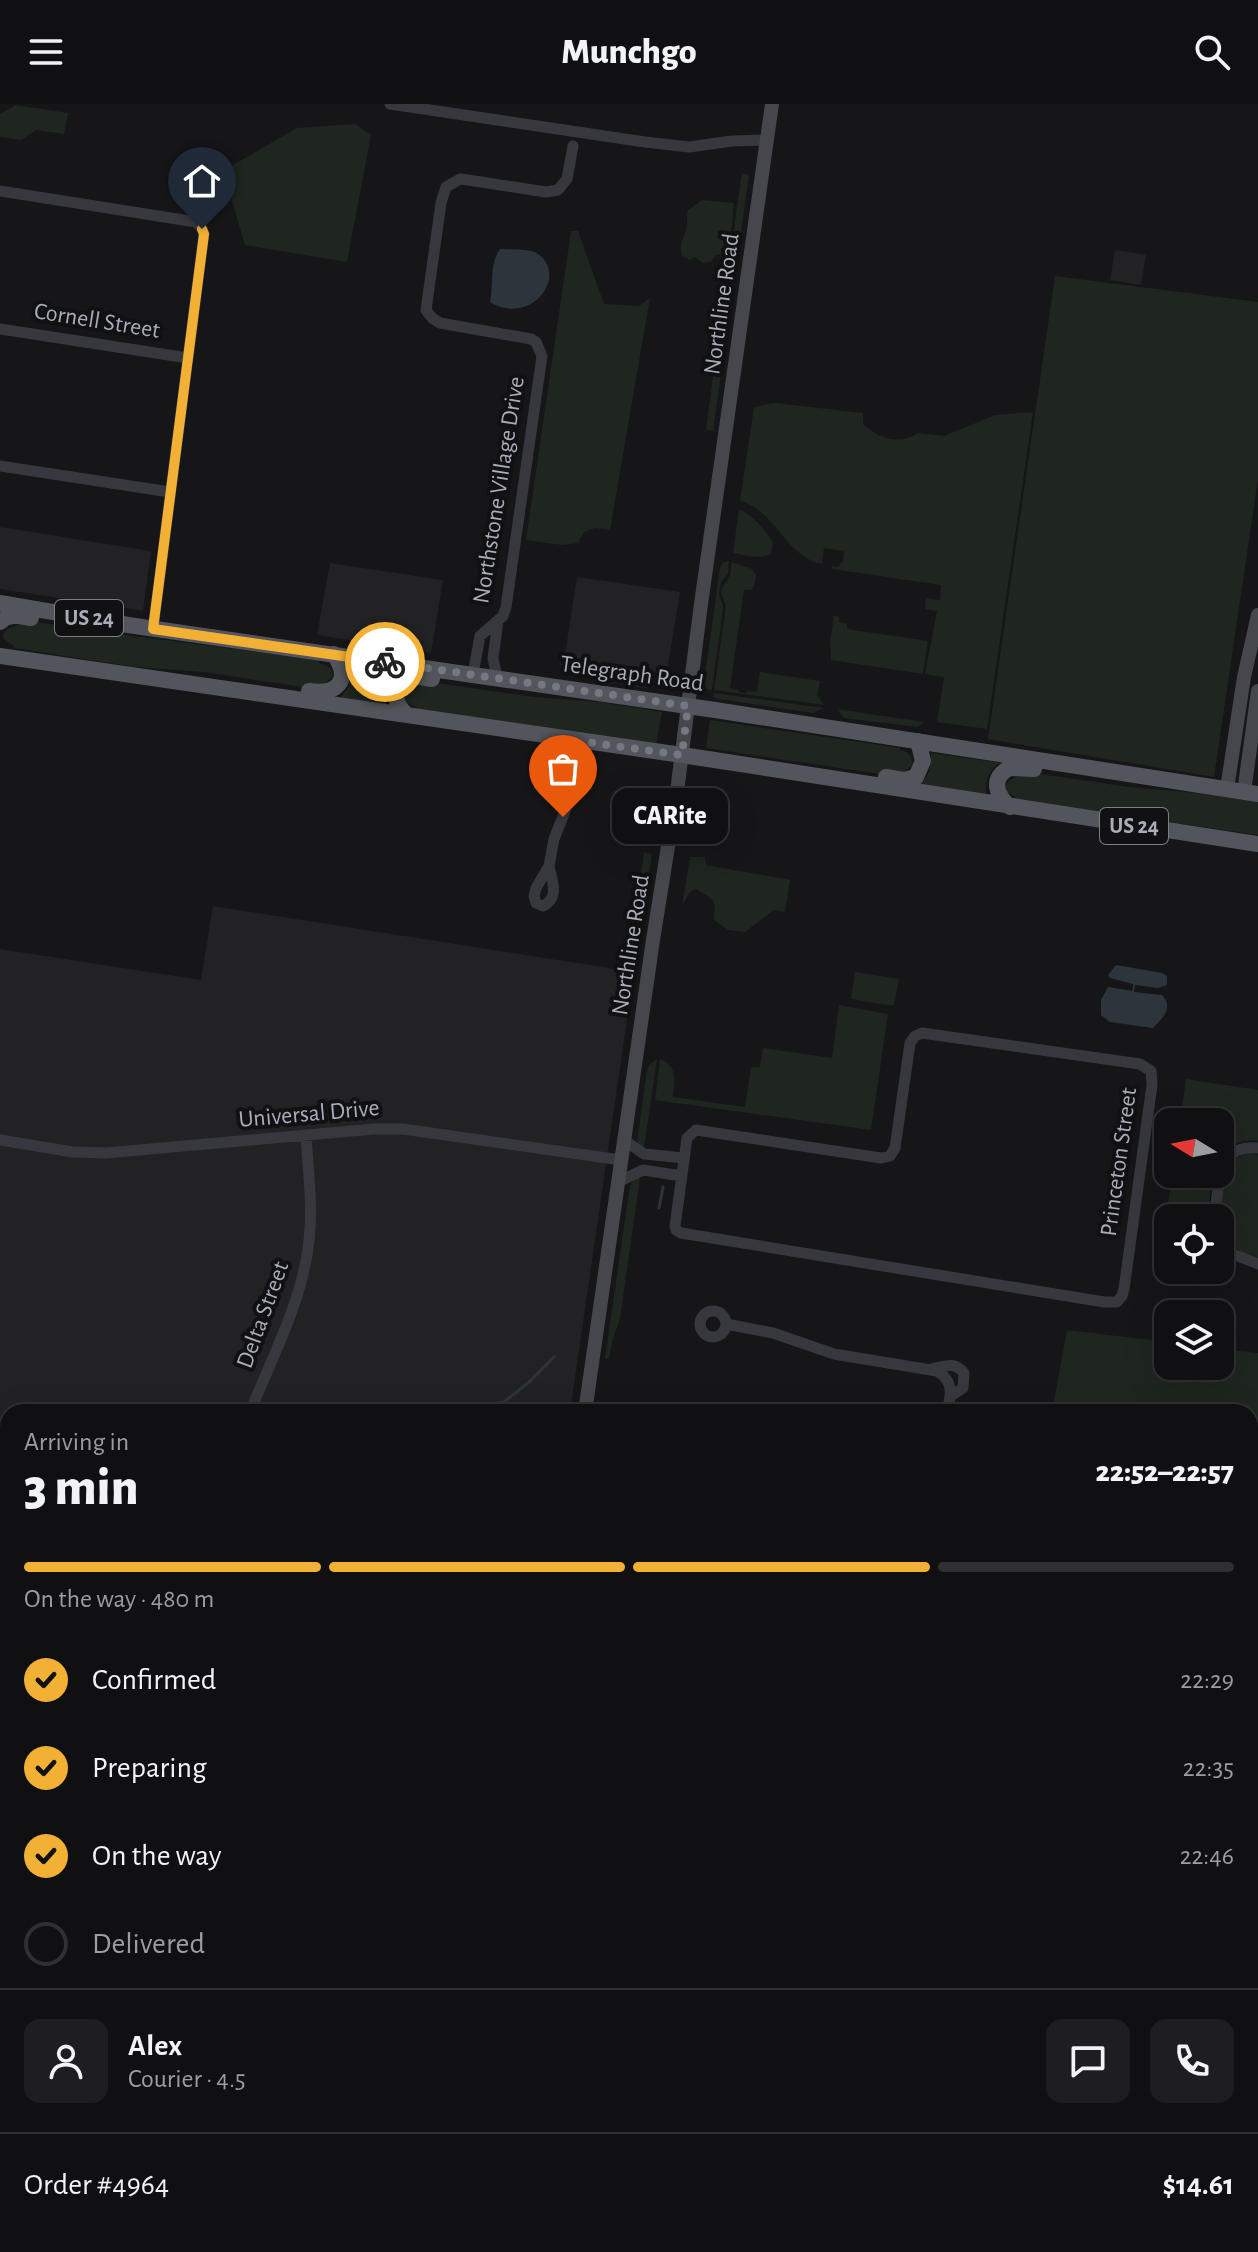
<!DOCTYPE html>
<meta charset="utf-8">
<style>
body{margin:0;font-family:"Alegreya Sans",sans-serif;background:#1e1e20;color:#f1f3f6;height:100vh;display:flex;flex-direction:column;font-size:30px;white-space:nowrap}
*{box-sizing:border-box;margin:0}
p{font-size:26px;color:#9c9d9f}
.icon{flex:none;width:44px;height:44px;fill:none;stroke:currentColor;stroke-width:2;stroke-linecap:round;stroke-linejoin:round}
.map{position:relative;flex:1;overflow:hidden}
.drawer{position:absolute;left:0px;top:1300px;width:1258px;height:848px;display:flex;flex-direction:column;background:#101012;border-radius:24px 24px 0 0;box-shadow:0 8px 32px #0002,0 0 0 2px #303032}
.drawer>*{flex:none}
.needle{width:52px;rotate:280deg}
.buttons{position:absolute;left:1154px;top:1004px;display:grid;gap:16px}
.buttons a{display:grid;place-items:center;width:80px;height:80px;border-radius:16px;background:#101012;box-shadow:0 8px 32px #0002,0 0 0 2px #303032;font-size:40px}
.pin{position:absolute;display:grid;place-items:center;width:68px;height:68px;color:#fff;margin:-82px -34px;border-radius:50% 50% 50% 0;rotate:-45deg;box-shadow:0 0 8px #0007}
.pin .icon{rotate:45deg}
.courier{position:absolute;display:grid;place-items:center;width:80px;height:80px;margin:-40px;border:6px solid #f2b134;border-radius:50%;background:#fff;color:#222;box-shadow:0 2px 10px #0007}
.bubble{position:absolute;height:56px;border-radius:16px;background:#101012;box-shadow:0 8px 32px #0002,0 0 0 2px #303032;font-size:26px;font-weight:800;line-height:56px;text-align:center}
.overview em{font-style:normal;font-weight:800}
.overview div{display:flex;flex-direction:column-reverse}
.overview{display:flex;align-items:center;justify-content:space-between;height:136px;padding:0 24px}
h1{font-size:52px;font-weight:800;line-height:60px}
.bar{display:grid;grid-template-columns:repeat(4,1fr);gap:12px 8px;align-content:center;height:96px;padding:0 24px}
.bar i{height:10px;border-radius:6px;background:#303032}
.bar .current{background:#f2b134}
.bar p{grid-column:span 4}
.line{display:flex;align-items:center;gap:20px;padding:0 24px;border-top:2px solid #303032}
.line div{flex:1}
.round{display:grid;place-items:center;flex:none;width:84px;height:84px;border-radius:16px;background:#1e1e20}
ol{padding:0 24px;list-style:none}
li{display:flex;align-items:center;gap:24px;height:88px}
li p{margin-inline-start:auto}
li .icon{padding:8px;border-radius:50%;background:#f2b134;color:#111;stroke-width:4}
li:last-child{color:#9c9d9f}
li i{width:44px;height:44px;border:4px solid #303032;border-radius:50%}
header{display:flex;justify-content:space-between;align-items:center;height:104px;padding:0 24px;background:#101012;font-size:36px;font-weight:800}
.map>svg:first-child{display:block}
.built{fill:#222225}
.green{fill:#1e261f}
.water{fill:#2c353c}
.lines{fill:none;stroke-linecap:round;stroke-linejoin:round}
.stream{stroke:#2c353c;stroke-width:3}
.minor{stroke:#37383d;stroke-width:11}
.secondary{stroke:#45474d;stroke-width:14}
.primary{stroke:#53555c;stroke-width:16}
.done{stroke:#757880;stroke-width:8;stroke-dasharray:0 14.4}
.route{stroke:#f2b134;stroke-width:10}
.labels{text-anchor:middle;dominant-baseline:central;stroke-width:8;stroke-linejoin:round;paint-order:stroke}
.shield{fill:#111113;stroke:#7b7e86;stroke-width:2}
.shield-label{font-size:22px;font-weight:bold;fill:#a8adb8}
.street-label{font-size:24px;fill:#a8adb8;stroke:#111113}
</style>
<header><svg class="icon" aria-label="menu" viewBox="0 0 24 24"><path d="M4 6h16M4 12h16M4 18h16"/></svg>Munchgo<svg class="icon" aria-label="search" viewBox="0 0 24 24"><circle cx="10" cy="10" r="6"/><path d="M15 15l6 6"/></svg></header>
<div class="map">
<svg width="1258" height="2148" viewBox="0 0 1258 2148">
<rect width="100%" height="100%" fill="#161618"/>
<path class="built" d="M1115,146l31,5 -5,30 -31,-5z
M0,423l151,24 -8,60 -143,-22z
M330,459l113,17 -12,73 -114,-18z
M577,473l103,15 -15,92 -20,4 -83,-14z
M213,802l421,66 -64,440h-562v832h446l-2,8h-452v-1303l201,31z"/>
<path class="green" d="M16,1l52,8 -4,21 -28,-4 -15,10 -21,-3v-23z
M355,20l16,11 -24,127 -102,-17 -22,-74 74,-43z
M742,69l7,2 -36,256 -7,-1 12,-91 13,-69 4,-49z
M702,96l32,3 -6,59 -6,-8 -7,1 -4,7 -8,1 -8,-6 -5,3 -8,-4c-3,-10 1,-17 4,-26 2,-6 0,-13 2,-20z
M571,127h7l26,73 35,2 11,-8 -40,232 -15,-2 -11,4 -6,11 -16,2 -36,-5z
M1055,172l203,26v177l-44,298 -226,-38z
M775,299l88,10v11c15,14 36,22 55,9l26,3 51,-21 38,-3 -46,317 -50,-7 7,-45 -19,-3 12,-63 -12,-2 1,-11 14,2 1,-15 -109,-16v-3l6,1 5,-6 1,-10 -20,-3 -2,16c-37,-7 -46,-54 -82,-63l14,-94z
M739,405c15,7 25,20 34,33l-2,12c-12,6 -25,1 -38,-1z
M729,457l-1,13 -7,8 -2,13 4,10 -1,13 -10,72 -6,-1 -2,-7 16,-114 3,-6z
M731,458l21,7 4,6 -2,11 -3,4h-7l-14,98 9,2v2l7,1 1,-2 10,1 3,-20 60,9 -3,14 7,10 -110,-15 12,-85c-9,-19 -3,-15 4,-30 1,-4 1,-9 1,-13z
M834,512l5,1v5l8,1v6l81,12 -5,33 -92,-14 -1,-17z
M30,517c96,15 192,26 289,39v3l12,5 2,9 -9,7 -15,4 -106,-16 -68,-5 -121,-19v-2l-10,-7 -1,-5 4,-5z
M351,561l46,7c-10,11 -12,18 -11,33l-46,-7c10,-11 11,-18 11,-33z
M429,578l105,15 65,5 63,10 -6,34 -239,-36v-3c-7,-2 -11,-4 -13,-11 5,-10 14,-11 24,-12z
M714,589l110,15 -11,5 -95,-14 -5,-2z
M837,605l87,13 -6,5 -74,-9z
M710,616l190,28v2c9,2 11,5 13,14l-6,6 -21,5 -180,-27z
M931,649l70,10c-14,7 -15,18 -15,32l-67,-10c11,-9 12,-18 12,-32z
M1033,669l96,14 68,6 61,9v33l-244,-36 1,-2 -10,-6 -1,-5c8,-10 17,-11 29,-13z
M644,748l8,2 -10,67 -8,3z
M690,753h15l1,8 84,15 -5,32 -11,-2 -29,22 -17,-2 -14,-10c2,-21 0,-22 -19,-31l-6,4 -7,13z
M855,868l44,7 -5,27 -43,-7z
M839,901l49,9 -17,116 -216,-30 5,-41c18,7 15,22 13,38l72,10 6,-40h9l3,-19 69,10z
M657,955l-13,89 -5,-1 -2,-6 10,-71 3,-6z
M1186,975l72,11v51c-16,-2 -27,3 -38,14v-33h-40z
M1250,1049l8,2v103c-12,-4 -25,-8 -32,-19 -9,-13 -5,-59 3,-73 5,-8 12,-11 21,-13z
M1172,1070h41l-6,44h-39v24l-5,-1z
M636,1073h4l-1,8 -19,134 -8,23 -3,17 -4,-1 25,-173z
M1067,1226l101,12v24h52v-17l38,4v899h-765l1,-8h756v-832h-198z
M0,1583l8,2v555h62l-1,8h-69z
M100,2140h278l-1,8h-279z
M380,2140h62l-1,8h-62z"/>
<path class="water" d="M500,145c11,1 29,-1 38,5 31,22 -7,73 -48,48 4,-18 -1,-38 10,-53z
M1116,861l46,8 5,3v9l-9,3 -23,-3 -1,7 28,3c12,13 1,22 -9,33l-43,-6 -9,-7v-15l7,-13 24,4 1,-3v-4l-23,-6 -2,-3z
M736,2140h112l-7,8h-102z"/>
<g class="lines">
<path class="stream" d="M659,1104l4,-21
M456,1308l48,-10 25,-20 25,-25
M0,1579l8,1
M88,2148l1,-8"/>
<path class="minor" d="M390,0l255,38 44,5 43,-6 35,-1
M0,87l196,31 6,7 2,5 -51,395
M0,225l188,29
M0,362l170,26
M473,570l7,-38 23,-20 3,-9 36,-251 -6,-14 -5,-3 -91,-16 -8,-5 -6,-8 15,-107 5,-16 14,-8 8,1 78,12 12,-2 9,-11 6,-33
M497,574l-4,-20 5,-37
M549,762c3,15 11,32 -6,40l-7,-3 -2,-7 2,-8 13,-22 5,-27 26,-66 6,-31
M922,929l218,31 11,7 1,14 -28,204 -2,7 -5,6h-13l-423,-69 -5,-3 -1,-4 12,-88 9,-8 185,28 9,-2 5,-8 15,-105 5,-7z
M0,1036l73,12 33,1 268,-24h29l218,31
M624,1036l20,14 40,4
M1220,1070c5,-20 18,-28 38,-26
M618,1078l25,-12 39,6
M1214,1114l6,-44
M1220,1138l10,11 28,11
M700 1220a13 13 0 1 1 26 0a13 13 0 1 1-26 0Z
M726,1220l47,9 61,21 103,17c17,10 15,25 9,41
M932,1265c12,-3 23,-8 32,4l-1,15 -12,8
M250,1308c22,-54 53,-113 59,-171 4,-35 -1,-71 -3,-106
M0,1372l8,3"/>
<path class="secondary" d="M1227,685l17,-112 14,-62
M1244,688l14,-101
M585,1308l68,-472 25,-156 23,-180 71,-500
M468,2148l1,-8"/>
<path class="primary" d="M0,499l128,22 587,85 543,84
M0,518c9,-9 19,-6 31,-4
M0,552l682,99 576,89
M309,587c28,4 43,-10 25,-37
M406,610c-10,-9 -17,-27 -2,-35 8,-5 20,-1 28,0
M886,673l17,3 13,-3 7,-16 -5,-20
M1010,703c-14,-12 -20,-28 -1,-39l25,1"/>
</g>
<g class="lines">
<path class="done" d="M385,558l303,44 -6,49 -96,-13 -6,31 -17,44"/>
<path class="route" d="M202,125l2,5 -51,395 232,33"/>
</g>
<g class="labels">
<g class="shield">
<rect x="55" y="496" width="68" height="36" rx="6"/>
<rect x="1100" y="704" width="68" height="36" rx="6"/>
</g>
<g class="shield-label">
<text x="89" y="514">US 24</text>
<text x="1134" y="722">US 24</text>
</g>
<g class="street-label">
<text transform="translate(722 200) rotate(-82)">Northline Road</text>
<text transform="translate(97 217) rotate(9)">Cornell Street</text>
<text transform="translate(499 386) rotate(-81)">Northstone Village Drive</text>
<text transform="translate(632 570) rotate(8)">Telegraph Road</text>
<text transform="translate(631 841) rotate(-81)">Northline Road</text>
<text transform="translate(309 1010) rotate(-5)">Universal Drive</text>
<text transform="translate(1119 1058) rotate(-82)">Princeton Street</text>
<text transform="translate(263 1211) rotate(-70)">Delta Street</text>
</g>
</g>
</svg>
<div class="buttons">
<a><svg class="needle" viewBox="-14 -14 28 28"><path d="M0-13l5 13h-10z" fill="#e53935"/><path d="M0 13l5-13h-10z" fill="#9c9d9f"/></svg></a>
<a><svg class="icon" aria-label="locate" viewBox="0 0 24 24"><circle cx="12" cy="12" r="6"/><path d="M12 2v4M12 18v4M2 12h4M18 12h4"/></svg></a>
<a><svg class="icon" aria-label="layers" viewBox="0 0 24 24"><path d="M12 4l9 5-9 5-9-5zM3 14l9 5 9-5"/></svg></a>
</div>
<div class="pin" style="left:563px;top:713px;background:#ea580c"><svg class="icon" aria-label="bag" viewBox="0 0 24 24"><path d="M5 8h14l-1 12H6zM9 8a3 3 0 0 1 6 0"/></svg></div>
<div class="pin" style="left:202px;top:125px;background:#1f2937"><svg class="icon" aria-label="home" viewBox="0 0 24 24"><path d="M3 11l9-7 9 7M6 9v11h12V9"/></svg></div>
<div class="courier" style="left:385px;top:558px"><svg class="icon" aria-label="bike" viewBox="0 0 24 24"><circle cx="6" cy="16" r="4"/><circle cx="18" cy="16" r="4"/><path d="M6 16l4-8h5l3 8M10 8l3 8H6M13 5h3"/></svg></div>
<div class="bubble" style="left:612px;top:684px;width:116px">CARite</div>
<section class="drawer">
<div class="overview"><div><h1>3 min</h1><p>Arriving in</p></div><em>22:52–22:57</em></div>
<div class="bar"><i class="current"></i><i class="current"></i><i class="current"></i><i></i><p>On the way · 480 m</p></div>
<ol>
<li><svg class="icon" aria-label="check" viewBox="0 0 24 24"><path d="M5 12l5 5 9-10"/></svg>Confirmed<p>22:29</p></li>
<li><svg class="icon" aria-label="check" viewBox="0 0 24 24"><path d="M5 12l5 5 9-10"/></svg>Preparing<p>22:35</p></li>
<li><svg class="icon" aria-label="check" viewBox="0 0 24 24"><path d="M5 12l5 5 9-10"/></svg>On the way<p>22:46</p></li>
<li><i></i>Delivered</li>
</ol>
<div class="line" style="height:144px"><a class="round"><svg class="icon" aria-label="person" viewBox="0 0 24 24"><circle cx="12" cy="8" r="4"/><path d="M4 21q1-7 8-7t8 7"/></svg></a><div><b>Alex</b><p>Courier · 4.5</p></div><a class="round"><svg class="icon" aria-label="chat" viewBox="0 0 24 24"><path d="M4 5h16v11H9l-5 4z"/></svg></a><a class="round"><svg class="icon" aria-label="phone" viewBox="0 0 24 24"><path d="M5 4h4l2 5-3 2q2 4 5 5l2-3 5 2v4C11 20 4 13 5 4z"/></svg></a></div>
<div class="line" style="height:104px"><div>Order #4964</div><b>$14.61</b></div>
</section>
</div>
